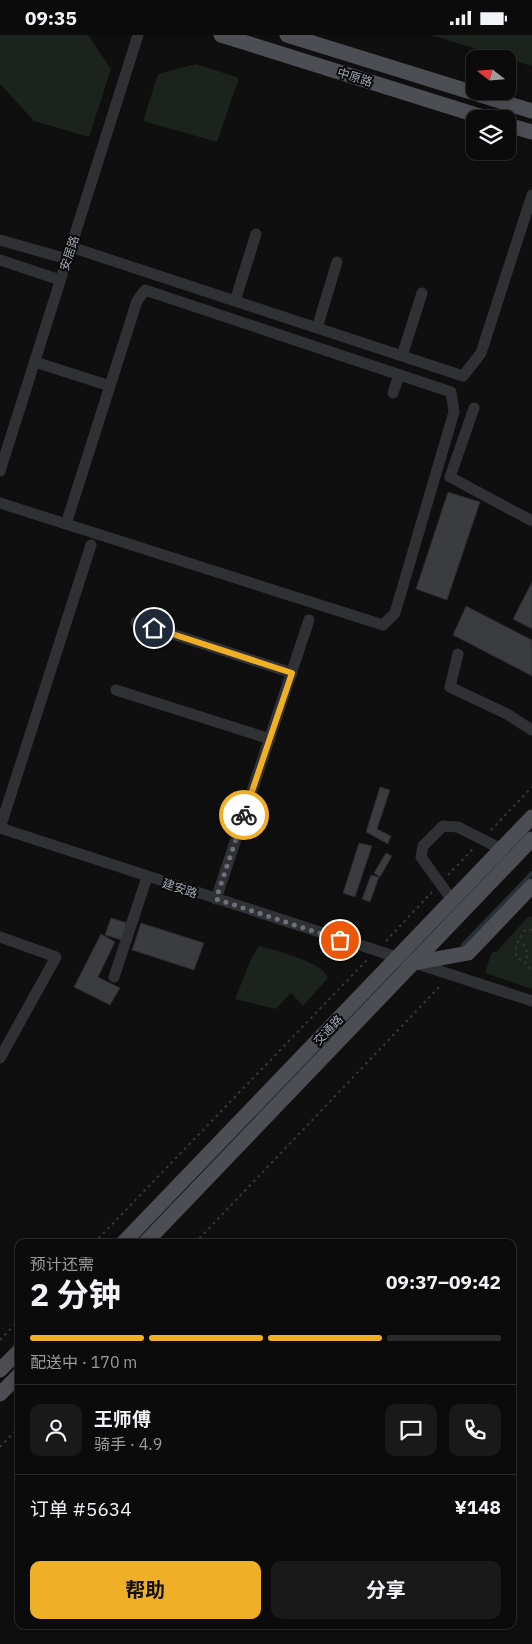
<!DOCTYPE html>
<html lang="zh">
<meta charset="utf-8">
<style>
body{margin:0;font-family:"IBM Plex Sans","Noto Sans SC",sans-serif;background:#19191a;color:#f1f3f6;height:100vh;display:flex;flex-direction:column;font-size:19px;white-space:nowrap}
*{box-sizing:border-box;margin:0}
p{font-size:16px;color:#9a9b9d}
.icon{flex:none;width:28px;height:28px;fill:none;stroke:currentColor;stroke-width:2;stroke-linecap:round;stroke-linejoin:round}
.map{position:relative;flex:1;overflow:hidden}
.details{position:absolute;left:15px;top:1204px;width:501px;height:390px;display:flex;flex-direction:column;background:#0b0b0c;border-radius:10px;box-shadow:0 2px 8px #0003,0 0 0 1px #2b2b2d}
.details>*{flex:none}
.needle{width:32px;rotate:287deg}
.buttons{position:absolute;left:466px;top:15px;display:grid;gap:10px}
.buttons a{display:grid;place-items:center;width:50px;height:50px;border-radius:10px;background:#0b0b0c;box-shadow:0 2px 8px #0003,0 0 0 1px #2b2b2d;font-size:25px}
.pin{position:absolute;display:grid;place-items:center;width:42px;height:42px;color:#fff;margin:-21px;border:2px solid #fff;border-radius:50%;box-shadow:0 1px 5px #0007}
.courier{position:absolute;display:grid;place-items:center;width:50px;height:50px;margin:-25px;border:4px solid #efaf27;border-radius:50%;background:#fff;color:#222;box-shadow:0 1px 6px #0007}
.headline em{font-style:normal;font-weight:700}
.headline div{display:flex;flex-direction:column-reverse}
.headline{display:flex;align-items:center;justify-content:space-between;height:85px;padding:0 15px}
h1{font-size:32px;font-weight:700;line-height:38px}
.bar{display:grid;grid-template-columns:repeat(4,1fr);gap:8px 5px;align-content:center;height:60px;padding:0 15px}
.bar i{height:6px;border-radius:4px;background:#2b2b2d}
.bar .selected{background:#efaf27}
.bar p{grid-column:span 4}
.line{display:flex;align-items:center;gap:12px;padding:0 15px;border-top:1px solid #2b2b2d}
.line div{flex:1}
.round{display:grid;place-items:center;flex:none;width:52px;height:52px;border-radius:10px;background:#19191a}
.action{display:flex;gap:10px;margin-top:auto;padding:10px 15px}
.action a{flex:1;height:58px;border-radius:10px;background:#efaf27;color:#111;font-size:20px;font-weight:700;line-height:58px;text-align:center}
.action a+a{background:#19191a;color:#f1f3f6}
.status{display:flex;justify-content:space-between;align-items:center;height:35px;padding:0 25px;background:#0b0b0c;direction:ltr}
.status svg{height:14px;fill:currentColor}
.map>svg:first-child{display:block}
.green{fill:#1b231c}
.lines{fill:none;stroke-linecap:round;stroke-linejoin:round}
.stream{stroke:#282f35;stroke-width:4}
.building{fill:#3b3c40;stroke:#29292c}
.path{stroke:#36383c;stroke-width:2;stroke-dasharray:2.5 4;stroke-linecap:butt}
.minor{stroke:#303135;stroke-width:11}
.major{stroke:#4c4e54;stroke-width:15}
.done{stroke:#6d7079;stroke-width:5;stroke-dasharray:0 9}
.route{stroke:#efaf27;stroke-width:6}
.labels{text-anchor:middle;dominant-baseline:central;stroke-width:4;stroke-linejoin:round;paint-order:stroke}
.street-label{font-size:12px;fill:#a0a5b1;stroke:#0a0a0b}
</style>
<div class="status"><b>09:35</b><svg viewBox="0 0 49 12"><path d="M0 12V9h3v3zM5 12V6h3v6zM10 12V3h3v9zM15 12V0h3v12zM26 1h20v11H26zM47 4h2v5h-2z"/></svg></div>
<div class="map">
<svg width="532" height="1609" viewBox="0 0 532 1609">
<rect width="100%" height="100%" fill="#0f0f10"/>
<path class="green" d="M0,0h88l23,34 -22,68 -55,-16 -34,-37z
M431,0h101v31z
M196,29l43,14 -22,64 -74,-21 15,-47z
M529,881l3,1v72l-47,-16 6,-19 2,-2h3z
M259,911c19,5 46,12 62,23 3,2 5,6 7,9l-25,28 -12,-13 -15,16 -41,-10 17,-42z"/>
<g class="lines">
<path class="stream" d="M463,910l69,-72"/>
</g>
<path class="building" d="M448,457l32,10 -33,98 -31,-11z
M532,547v47l-19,-10z
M466,571l66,34v36l-79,-41z
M380,752l10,3 -13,39 14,7 -3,8 -22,-12z
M359,808l13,3 -17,51 -12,-4z
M386,818l6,3 -12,21 -6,-4z
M371,840l8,2 -9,25 -8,-3z
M111,883l17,5 -6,17 -17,-5z
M141,888l63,20 -10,27 -62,-20z
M101,899l14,8 -17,35 22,11 -10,17 -36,-18z"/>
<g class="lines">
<path class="path" d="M491,795l41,-43
M448,840l26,-27
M532,895l-8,1c-7,10 -15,27 1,31l1,4 6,4
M386,906l46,-49
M519,907h-1l6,3 4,9 -3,8
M94,1208l273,-283
M195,1208l247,-259
M0,1305l19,-20
M0,1412l19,-20"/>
<path class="minor" d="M0,205l67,19
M71,212l392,129 18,-23 51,-158
M0,225l60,20
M235,266l21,-67
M317,293l20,-66
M402,321l20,-63
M35,327l75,24
M393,358l6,-18
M474,373l-24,69 82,44
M0,436l138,-436
M0,468l383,122 12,-12 59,-201 -3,-20 -306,-102 -8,11 -71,223
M136,587l156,51
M458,619l-8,33 57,27 25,16
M116,655l154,49
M0,793l532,173
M0,793l91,-283
M216,864l93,-279
M452,865l-31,-43 2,-11 20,-20 15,1 43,22
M0,902l56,20 -56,101
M114,942l33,-100"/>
<path class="major" d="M221,0l268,84
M287,0l245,76
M508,90l24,7
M414,928l54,-10 64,-67
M123,1208l409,-426
M145,1208l387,-404
M0,1335l19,-19
M0,1359l19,-19"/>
</g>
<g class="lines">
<path class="done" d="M244,780l-28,84 124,41"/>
<path class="route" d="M154,593l138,45 -48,142"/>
</g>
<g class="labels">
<g class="street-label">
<text transform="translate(355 42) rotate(17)">中原路</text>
<text transform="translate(69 218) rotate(-72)">安居路</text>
<text transform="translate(180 853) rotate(18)">建安路</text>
<text transform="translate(328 995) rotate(-46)">交通路</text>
</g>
</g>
</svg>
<div class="buttons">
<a><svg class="needle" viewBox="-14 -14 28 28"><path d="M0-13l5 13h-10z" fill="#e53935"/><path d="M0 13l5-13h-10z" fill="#9a9b9d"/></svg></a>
<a><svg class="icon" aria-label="layers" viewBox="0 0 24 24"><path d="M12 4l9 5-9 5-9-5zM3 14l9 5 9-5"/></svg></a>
</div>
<div class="pin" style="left:340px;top:905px;background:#ea580c"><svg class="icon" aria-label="bag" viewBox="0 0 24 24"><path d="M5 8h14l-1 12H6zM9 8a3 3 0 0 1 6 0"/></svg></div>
<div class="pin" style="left:154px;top:593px;background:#1f2937"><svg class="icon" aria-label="home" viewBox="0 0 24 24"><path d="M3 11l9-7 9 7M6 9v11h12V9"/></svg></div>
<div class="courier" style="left:244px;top:780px"><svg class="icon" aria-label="bike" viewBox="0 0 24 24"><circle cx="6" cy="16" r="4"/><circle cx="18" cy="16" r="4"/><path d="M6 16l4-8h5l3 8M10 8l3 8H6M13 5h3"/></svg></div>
<section class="details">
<div class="headline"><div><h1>2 分钟</h1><p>预计还需</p></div><em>09:37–09:42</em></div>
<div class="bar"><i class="selected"></i><i class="selected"></i><i class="selected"></i><i></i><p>配送中 · 170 m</p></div>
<div class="line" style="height:90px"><a class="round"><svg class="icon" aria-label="person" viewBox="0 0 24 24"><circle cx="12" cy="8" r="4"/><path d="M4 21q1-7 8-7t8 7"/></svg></a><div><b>王师傅</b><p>骑手 · 4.9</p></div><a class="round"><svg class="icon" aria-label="chat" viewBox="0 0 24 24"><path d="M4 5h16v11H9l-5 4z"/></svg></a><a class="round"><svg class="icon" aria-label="phone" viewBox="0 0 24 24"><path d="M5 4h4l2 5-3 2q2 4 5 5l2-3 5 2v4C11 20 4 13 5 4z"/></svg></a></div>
<div class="line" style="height:65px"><div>订单 #5634</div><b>¥148</b></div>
<div class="action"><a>帮助</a><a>分享</a></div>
</section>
</div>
